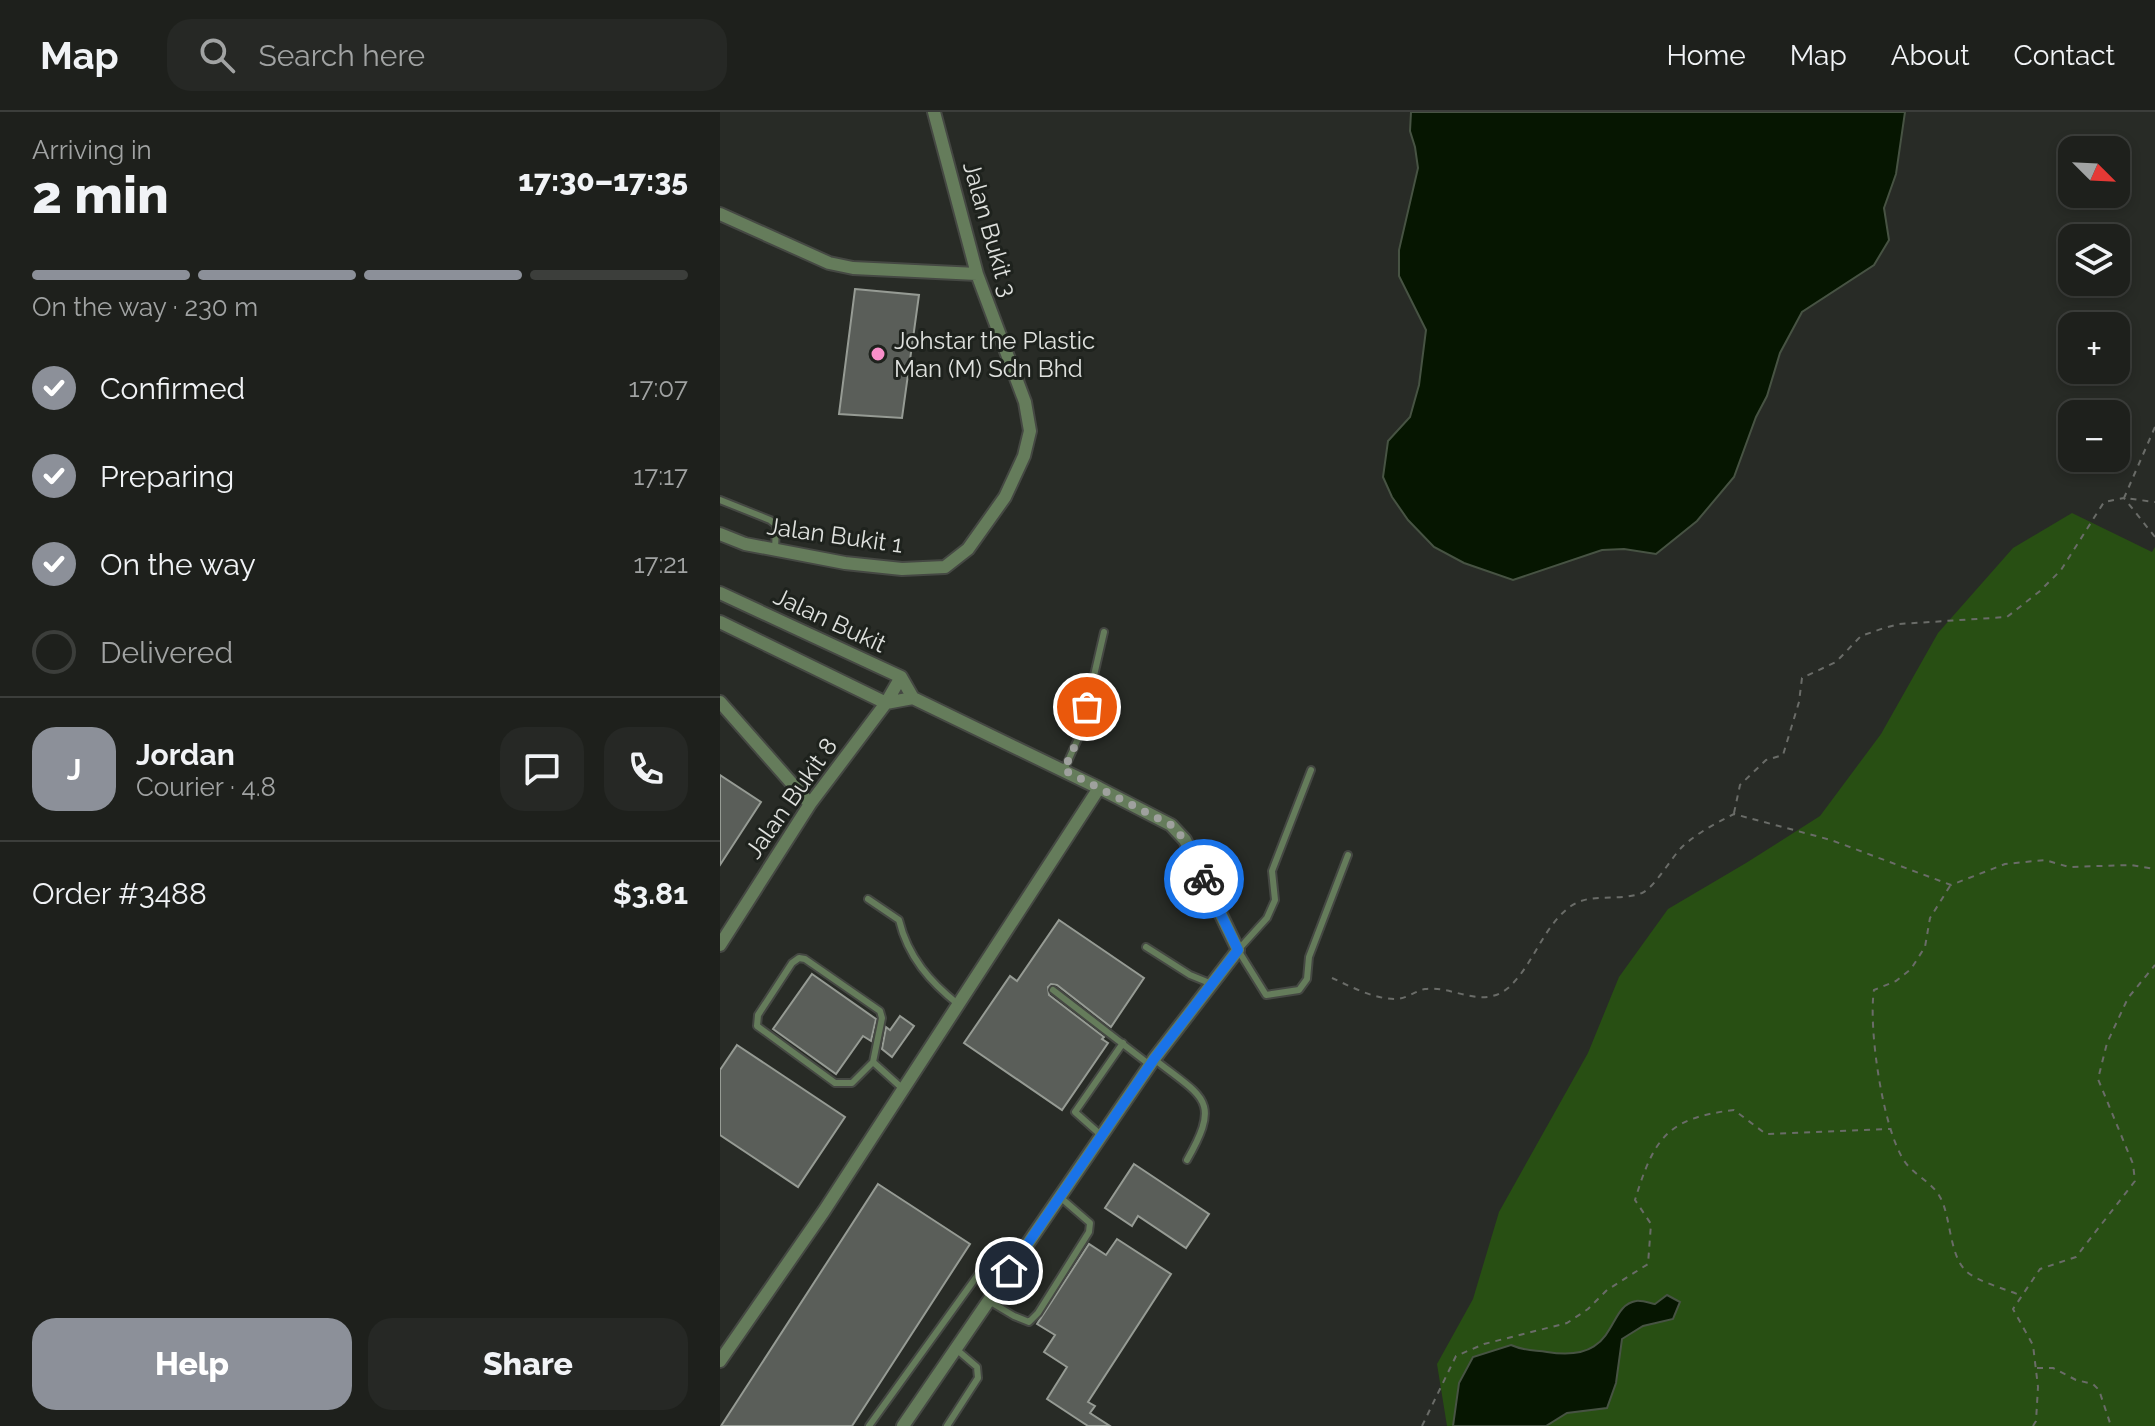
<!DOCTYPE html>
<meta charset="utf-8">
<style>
body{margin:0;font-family:Raleway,sans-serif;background:#262825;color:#f1f3f6;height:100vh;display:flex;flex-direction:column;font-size:30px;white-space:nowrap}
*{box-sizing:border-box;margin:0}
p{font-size:26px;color:#a1a3a3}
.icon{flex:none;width:44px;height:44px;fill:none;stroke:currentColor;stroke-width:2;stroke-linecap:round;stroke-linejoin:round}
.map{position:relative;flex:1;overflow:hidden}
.details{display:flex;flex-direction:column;background:#1e201c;width:720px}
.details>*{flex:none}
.needle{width:52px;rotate:114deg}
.tools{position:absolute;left:1338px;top:24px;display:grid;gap:16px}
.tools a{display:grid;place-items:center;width:72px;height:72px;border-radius:16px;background:#1e201c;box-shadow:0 4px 12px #0003,0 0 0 2px #3c3e3b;font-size:40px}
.pin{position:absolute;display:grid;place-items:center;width:68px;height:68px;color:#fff;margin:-34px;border:4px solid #fff;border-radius:50%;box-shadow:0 2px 8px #0007}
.courier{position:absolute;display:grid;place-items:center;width:80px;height:80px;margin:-40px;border:6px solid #1a73e8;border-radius:50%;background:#fff;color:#222;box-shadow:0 2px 10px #0007}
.head em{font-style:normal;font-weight:800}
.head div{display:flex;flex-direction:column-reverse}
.head{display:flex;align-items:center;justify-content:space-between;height:136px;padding:0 32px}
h1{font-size:52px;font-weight:800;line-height:60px}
.bar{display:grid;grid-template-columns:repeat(4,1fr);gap:12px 8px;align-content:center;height:96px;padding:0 32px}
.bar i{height:10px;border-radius:6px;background:#3c3e3b}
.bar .on{background:#8c9099}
.bar p{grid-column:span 4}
.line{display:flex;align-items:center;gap:20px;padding:0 32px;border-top:2px solid #3c3e3b}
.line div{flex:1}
.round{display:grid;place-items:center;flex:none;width:84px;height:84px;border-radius:24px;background:#262825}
ol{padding:0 32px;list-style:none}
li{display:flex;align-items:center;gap:24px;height:88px}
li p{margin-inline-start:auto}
li .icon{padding:8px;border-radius:50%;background:#8c9099;color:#fff;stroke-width:4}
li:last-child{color:#a1a3a3}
li i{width:44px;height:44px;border:4px solid #3c3e3b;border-radius:50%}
.button{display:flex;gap:16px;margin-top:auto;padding:16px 32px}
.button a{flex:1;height:92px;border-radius:24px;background:#8c9099;color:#fff;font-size:32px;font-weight:800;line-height:92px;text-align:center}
.button a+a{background:#262825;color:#f1f3f6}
header{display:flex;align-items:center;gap:48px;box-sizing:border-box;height:112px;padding:0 40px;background:#1e201c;border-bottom:2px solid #3c3e3b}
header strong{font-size:38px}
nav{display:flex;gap:44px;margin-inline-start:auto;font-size:28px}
.search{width:560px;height:72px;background:#262825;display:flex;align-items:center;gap:20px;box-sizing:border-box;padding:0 28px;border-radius:24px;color:#a1a3a3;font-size:30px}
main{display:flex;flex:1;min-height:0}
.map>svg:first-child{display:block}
.green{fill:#284f13}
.water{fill:#061601;stroke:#475343;stroke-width:2}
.building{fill:#5a5e59;stroke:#969b94;stroke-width:2}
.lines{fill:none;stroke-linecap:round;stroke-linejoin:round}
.lane-casing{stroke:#454843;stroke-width:10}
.street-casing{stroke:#454843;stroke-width:16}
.path{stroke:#6a6c68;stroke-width:2;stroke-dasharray:6 6;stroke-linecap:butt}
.lane{stroke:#657c5b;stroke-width:6}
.street{stroke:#657c5b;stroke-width:12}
.done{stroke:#9fa19e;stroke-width:8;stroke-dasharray:0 14.4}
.route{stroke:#1a73e8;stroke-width:10}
.poi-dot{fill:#f98fca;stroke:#1e221d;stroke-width:3}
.labels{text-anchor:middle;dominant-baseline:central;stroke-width:6;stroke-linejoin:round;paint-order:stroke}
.street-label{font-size:24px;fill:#dfe1de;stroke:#1e221d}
.poi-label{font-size:24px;fill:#dfe1de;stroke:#1e221d;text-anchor:start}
</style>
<header>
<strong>Map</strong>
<div class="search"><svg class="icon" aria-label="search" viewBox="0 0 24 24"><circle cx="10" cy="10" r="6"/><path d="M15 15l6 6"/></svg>Search here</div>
<nav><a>Home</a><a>Map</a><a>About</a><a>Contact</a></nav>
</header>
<main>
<section class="details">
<div class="head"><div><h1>2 min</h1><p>Arriving in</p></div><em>17:30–17:35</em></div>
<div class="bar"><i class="on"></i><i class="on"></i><i class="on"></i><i></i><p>On the way · 230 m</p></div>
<ol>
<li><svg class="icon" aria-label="check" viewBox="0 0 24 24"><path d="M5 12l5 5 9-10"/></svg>Confirmed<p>17:07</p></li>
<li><svg class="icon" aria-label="check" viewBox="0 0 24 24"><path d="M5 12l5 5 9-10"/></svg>Preparing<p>17:17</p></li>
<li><svg class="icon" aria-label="check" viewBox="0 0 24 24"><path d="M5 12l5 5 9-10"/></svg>On the way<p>17:21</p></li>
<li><i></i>Delivered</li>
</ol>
<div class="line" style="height:144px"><b class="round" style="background:#8c9099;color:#fff">J</b><div><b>Jordan</b><p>Courier · 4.8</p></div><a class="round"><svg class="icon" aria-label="chat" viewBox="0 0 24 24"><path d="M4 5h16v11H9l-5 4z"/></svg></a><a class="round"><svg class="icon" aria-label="phone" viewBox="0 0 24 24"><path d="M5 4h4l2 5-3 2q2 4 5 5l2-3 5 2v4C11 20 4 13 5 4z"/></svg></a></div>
<div class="line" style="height:104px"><div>Order #3488</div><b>$3.81</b></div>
<div class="button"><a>Help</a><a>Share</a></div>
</section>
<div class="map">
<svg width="1435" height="1314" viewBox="0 0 1435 1314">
<rect width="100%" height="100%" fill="#282b26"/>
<path class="green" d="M1352,401l80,39 3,-5v879h-708l-10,-62 36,-65 26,-87 89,-159 31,-76 49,-68 78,-46 74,-47 61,-82 57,-101 75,-85z"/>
<path class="water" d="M691,0h494l-9,62 -12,34 5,32 -15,25 -72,47 -22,41 -13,43 -11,21 -22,60 -37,44 -41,33 -32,-5 -22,1 -89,30 -49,-17 -30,-16 -26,-27 -16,-23 -9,-20 5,-36 22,-24 9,-32 7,-55 -27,-54v-26l19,-82 -3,-21 -5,-16z
M947,1183l13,7 -7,17 -30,7 -21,13 -6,44 -9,25 -40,5 -21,13h-93l6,-43 14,-26 38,-12c13,6 22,5 36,7 73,12 58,-46 89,-51 5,-1 14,2 19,3z"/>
<path class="building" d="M135,177l64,6 -17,123 -63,-4z
M0,663l41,27 -41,63z
M339,808l85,58 -33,49 -54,-42 -6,-1 -3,3 1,8 55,42 -2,2 6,4 -46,67 -98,-67 46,-67 7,5z
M92,862l64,45 -5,22 -8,-5 -27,38 -63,-45z
M180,904l14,10 -22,31 -10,-8 4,-22 4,3z
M17,933l108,72 -47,70 -78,-52v-65z
M414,1052l75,50 -23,34 -48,-32 -6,10 -27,-18z
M158,1072l92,60 -118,182h-131z
M397,1127l54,35 -83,128 7,4 -5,7 20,13h-22l-41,-27 20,-32 -23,-15 11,-17 -18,-11 52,-80 17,11z"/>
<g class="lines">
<defs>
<path id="lane" d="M0,388l50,20 6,5 -1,25
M344,658l17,-38 23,-100
M591,658l-39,101 3,29 -8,18 -29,32 28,45 33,-5 8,-11 2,-22 39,-102
M148,787l31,21c9,37 31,62 60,85
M426,835l44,28 22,9
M79,846l6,1 75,52 2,7 -9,44 -21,21h-17l-78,-57 1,-11 34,-52z
M333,878l97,75
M434,947c49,39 68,40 33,101
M153,950l30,27
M382,1024l-27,-24 48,-69
M269,1189l25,15 15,6 9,-9 51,-81 1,-9 -30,-26
M149,1314l116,-161 15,1 9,5
M227,1314l31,-48 -1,-11 -21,-18"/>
<path id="street" d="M0,102l109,49 24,5 124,6
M0,422l25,10 100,19 57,6 43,-2 23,-18 37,-52 19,-41 6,-25 -5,-29 -48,-128 -43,-162
M0,481l181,84 12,21 186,90 72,37 14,15 53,110 -84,109 -251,367
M0,510l166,81 27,-5
M0,590l90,102
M0,833l90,-141 76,-101 15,-26
M0,1249l104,-150 275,-423"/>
</defs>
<use href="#lane" class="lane-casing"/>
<use href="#street" class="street-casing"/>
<path class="path" d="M1435,315l-31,71 31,4
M1014,701l6,-28 26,-25 17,-5 16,-53 3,-24 34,-16 25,-26 23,-8 15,-4 108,-7 33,-26 21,-21 43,-68 20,-4 31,39
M1230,774l-20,32 -5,29 -14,22 -15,12 -22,9c-6,38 9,141 31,172 9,13 27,20 35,35 11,19 9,58 26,74 12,11 40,18 56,25
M612,866c20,9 41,21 64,21 10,0 19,-8 29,-10 27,-4 57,21 83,-1 26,-23 34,-61 63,-82 20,-14 47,-4 71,-13 13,-6 29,-35 40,-46 15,-14 34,-24 52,-33l97,26 120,45 54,-21 40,-4 24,7 62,-2 24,4
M1317,1256h16l23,12 17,4 6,6 12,36
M702,1314l34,-70 28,-12 83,-21 21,-14 19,-19 41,-26 3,-40 -16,-24c19,-62 32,-82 99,-90l32,24 124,-5
M1313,1314l3,-5 2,-34 -5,-42 -20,-36 27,-40 36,-12 59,-76 -2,-17 -35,-85 9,-36 21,-45 27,-33"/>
<use href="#lane" class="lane"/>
<use href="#street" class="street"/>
</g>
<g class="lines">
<path class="done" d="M367,595l-6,25 -17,38 107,55 14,15 19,39"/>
<path class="route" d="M289,1159l145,-212 84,-109 -34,-71"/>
</g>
<circle class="poi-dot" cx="158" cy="242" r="8"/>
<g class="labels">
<g class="street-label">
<text transform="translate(270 117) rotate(74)">Jalan Bukit 3</text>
<text transform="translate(115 423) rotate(8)">Jalan Bukit 1</text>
<text transform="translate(110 508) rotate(25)">Jalan Bukit</text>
<text transform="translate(71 686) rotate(-55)">Jalan Bukit 8</text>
</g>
<g class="poi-label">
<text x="174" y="228">Johstar the Plastic<tspan x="174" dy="28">Man (M) Sdn Bhd</tspan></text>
</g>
</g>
</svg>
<div class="tools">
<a><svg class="needle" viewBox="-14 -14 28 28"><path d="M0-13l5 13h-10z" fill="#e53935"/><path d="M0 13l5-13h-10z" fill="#a1a3a3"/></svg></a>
<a><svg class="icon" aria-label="layers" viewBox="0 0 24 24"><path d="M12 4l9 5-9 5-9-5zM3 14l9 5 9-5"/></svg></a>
<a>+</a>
<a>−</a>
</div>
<div class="pin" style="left:367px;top:595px;background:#ea580c"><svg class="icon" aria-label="bag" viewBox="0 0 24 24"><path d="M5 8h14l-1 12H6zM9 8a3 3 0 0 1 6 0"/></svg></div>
<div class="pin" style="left:289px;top:1159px;background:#1f2937"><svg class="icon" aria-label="home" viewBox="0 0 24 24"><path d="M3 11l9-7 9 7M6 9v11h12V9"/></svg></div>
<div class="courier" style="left:484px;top:767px"><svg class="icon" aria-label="bike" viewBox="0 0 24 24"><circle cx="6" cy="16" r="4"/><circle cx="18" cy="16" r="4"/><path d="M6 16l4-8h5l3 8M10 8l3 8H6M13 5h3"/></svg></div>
</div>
</main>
